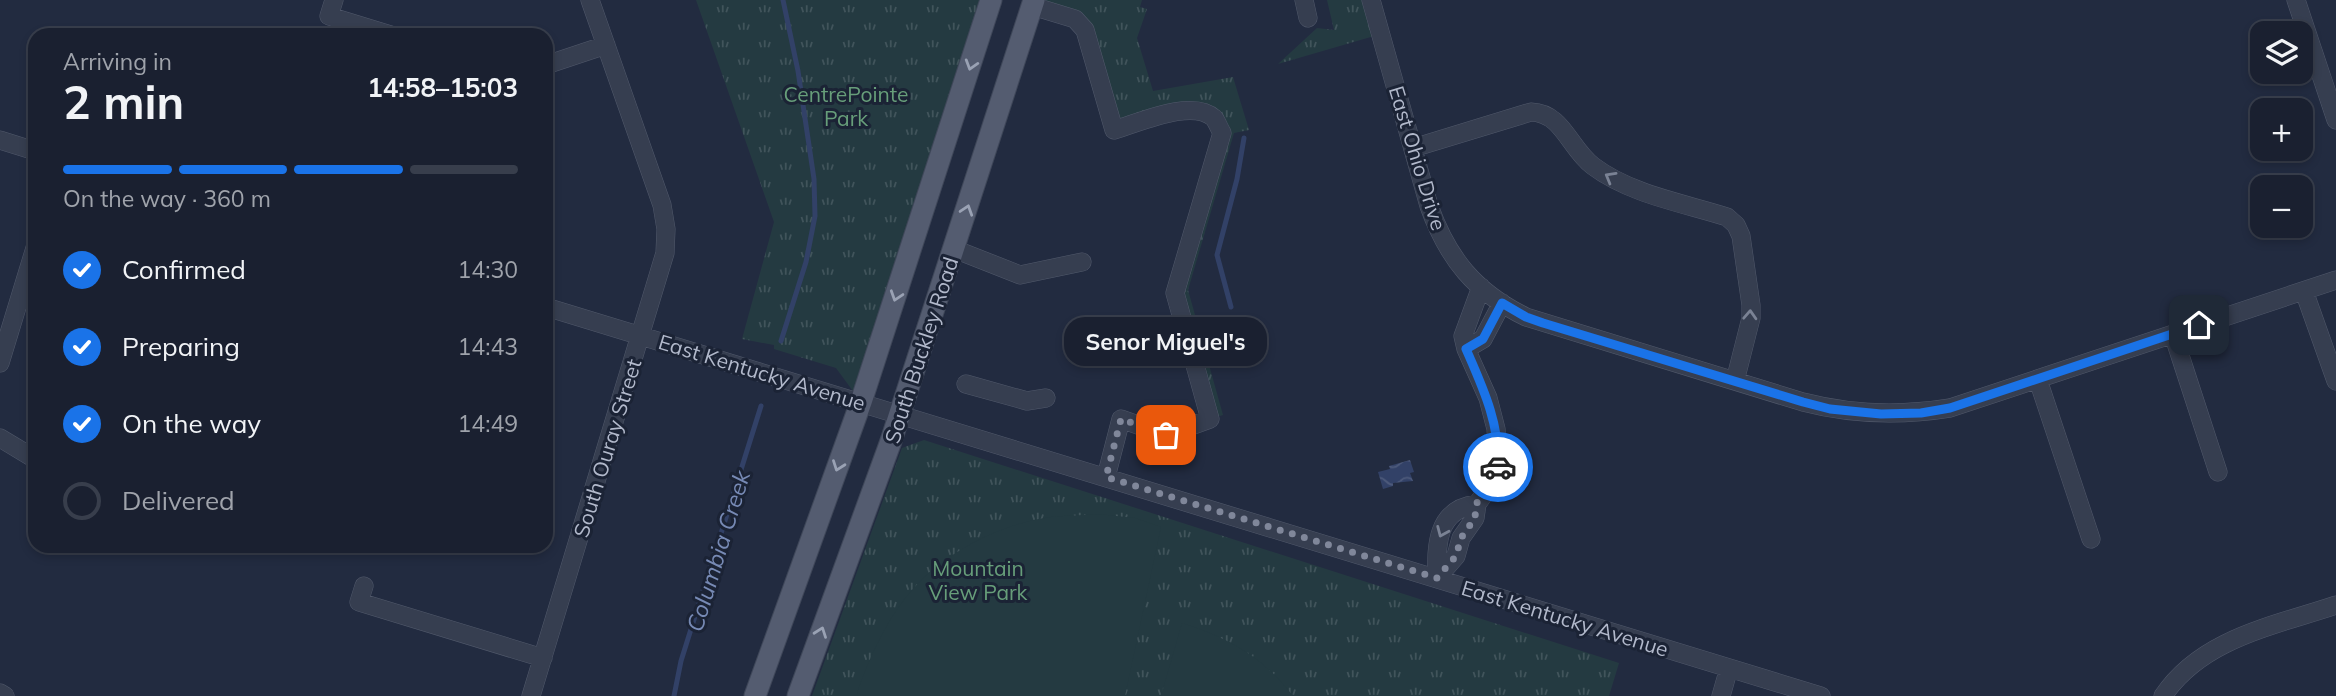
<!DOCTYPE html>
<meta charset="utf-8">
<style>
body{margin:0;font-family:Mulish,sans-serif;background:#232838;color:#f1f3f6;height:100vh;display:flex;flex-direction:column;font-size:26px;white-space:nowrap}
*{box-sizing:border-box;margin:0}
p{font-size:23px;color:#9fa3ab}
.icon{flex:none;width:38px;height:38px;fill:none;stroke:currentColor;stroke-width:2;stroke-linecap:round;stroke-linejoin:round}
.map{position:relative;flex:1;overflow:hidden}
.details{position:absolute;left:28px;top:28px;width:525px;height:525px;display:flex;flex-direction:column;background:#1a2030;border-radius:21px;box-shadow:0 4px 10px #0003,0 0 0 2px #383e4c}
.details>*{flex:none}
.buttons{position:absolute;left:2250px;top:21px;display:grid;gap:14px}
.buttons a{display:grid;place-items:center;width:63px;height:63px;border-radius:14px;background:#1a2030;box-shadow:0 4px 10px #0003,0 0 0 2px #383e4c;font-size:35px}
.pin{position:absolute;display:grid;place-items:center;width:60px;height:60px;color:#fff;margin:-30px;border-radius:14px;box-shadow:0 4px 10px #0006}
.courier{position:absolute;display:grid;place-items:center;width:70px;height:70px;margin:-35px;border:5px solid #1a73e8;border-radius:50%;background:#fff;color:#222;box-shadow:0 2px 9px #0007}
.bubble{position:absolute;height:49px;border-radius:21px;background:#1a2030;box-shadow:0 4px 10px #0003,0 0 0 2px #383e4c;font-size:23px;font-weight:700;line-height:49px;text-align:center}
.headline em{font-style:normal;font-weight:700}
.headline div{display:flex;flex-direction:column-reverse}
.headline{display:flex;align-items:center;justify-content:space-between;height:119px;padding:0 35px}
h1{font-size:46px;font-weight:700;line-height:52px}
.bar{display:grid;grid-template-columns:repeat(4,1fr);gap:10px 7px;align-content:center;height:84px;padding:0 35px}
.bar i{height:9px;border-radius:5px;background:#383e4c}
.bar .active{background:#1a73e8}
.bar p{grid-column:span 4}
ol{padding:0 35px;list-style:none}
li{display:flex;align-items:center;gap:21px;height:77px}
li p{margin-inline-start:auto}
li .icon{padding:7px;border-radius:50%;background:#1a73e8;color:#fff;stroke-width:4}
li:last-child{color:#9fa3ab}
li i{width:38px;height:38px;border:4px solid #383e4c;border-radius:50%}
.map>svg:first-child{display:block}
.grass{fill:url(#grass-tufts)}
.pitch{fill:#243a41}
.water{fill:url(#water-waves)}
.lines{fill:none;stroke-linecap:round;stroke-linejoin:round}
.stream{stroke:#324167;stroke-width:5}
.minor-casing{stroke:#51596b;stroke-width:19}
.major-casing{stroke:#3f4759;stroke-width:23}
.minor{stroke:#363e50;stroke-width:18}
.major{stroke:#545c70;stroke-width:21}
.oneway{stroke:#9aa2b4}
.oneway2{stroke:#7a8294}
.done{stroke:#80879a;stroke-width:7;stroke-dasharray:0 12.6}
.route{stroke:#1a73e8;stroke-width:9}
.labels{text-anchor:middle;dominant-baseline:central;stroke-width:6;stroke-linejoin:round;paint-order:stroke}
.park-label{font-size:21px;fill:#679e7a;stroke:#1b2335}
.street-label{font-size:21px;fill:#b2b9cb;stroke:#1b2335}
.water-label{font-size:23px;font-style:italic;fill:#778ab5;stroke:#1b2335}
</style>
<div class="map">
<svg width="2336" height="696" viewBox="0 0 2336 696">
<defs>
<pattern id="grass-tufts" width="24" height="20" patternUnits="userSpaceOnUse" patternTransform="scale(1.75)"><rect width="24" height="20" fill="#243a41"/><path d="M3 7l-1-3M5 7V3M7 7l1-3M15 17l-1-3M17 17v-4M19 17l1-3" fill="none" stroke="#41545b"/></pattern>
<pattern id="water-waves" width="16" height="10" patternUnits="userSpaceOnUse" patternTransform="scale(1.75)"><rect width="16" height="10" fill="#324167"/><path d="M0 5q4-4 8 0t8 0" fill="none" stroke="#4d5a7b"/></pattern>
</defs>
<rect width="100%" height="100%" fill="#222b40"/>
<path class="grass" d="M696,0h295l-130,402 -25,-34 -62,-19v-4l-32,-6 32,-117z
M1034,0h108l-2,7 7,2 -10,29 16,53 80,-14 16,53 -15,3 -46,157 35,125 -13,4 -35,-126 46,-161 -21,-21 -86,19 -29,-100z
M1327,0h44l10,34 -103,30 39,-36 17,2z
M924,440l695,223 -10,33h-797l90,-248z"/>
<path class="pitch" d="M1098,514l37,4 26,9 -36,169h-259l-9,-3c13,-37 30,-75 56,-104 31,-35 80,-61 126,-70 18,-4 39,-3 59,-5z
M1182,623c47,15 81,34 111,73h-132z"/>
<path class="water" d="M1410,460l4,12 -4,1 3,8 -20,2v3l-10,3 -5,-17 12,-3 -1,-3z"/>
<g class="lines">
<path class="stream" d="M1231,307l-14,-52 20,-76 7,-41
M781,341l25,-79 9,-46 -1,-37 -16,-108 -15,-71
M674,696l7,-35 80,-255"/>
<defs>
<path id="minor" d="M334,0l-5,16 62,19
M1304,0l4,18
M1371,0l58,206c19,53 46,86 97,111l277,85c50,13 97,14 147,6l386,-128
M2296,0l40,120
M1032,6l43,13 10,11 29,100c25,-7 78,-32 100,-12 3,4 5,10 8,15l-47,160 35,126 -44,16 -45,-16 -15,58
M546,65l60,-20
M0,140l35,11
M1413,148l118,-36c32,1 38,36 62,54 37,28 90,37 134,51l9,8 5,11 10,69v13l-16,63
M954,249l66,26 62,-13
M1481,287l-18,49 3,13 17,-10 19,-36
M2304,291l32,90
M546,307l1275,389
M2173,334l45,138
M0,363l35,-115
M2038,380l53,159
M966,384l61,17 19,-3
M0,438l35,21
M1437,578l19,-22 5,-18 14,-20 2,-14 19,-26 2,-10 -2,-39 -8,-31 -22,-49
M1437,578c-1,-32 -1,-69 40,-74
M364,586l-5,16 184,56
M0,693l5,3
M531,696l134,-443 1,-24 -4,-24 -72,-205
M1721,696l8,-28
M2163,696c39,-58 111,-70 173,-91"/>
<path id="major" d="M755,696l106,-294 130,-402
M798,696l93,-255 143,-441"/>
</defs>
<use href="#minor" class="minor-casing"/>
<use href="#major" class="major-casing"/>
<use href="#minor" class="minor"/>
<use href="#major" class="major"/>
</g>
<defs><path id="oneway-chevron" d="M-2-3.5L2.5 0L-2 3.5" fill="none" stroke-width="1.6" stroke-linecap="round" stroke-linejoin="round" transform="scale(1.75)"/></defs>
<g class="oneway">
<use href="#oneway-chevron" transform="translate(971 65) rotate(107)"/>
<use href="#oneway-chevron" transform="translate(967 210) rotate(-72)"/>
<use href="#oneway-chevron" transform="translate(896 296) rotate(108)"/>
<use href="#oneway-chevron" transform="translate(838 466) rotate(110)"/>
<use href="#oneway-chevron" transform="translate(821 632) rotate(-70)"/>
</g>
<g class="oneway2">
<use href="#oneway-chevron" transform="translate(1610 177) rotate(-150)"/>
<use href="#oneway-chevron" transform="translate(1750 315) rotate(-87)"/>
<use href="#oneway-chevron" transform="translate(1442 532) rotate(113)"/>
</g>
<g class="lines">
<path class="done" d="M1166,435l-45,-16 -15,58 331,101 19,-22 5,-18 14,-20 1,-14 20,-26 2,-11"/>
<path class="route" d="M1498,467c2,-43 -15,-79 -32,-118l17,-10 19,-36 24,14 17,6 260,79 27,7 51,5 40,-1 29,-5 249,-83"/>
</g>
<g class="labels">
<g class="park-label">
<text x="846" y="94">CentrePointe<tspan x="846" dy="24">Park</tspan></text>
<text x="978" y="568">Mountain<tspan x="978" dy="24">View Park</tspan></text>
</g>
<g class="street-label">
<text transform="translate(1418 158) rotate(73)">East Ohio Drive</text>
<text transform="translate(921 350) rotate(-72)">South Buckley Road</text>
<text transform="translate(762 372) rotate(17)">East Kentucky Avenue</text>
<text transform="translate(607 448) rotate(-73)">South Ouray Street</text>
<text transform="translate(1565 618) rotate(17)">East Kentucky Avenue</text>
</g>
<g class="water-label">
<text transform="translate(718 551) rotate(-73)">Columbia Creek</text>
</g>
</g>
</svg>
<div class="buttons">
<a><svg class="icon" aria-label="layers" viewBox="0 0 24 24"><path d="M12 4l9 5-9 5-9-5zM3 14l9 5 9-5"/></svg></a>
<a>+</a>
<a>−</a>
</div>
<div class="pin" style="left:1166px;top:435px;background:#ea580c"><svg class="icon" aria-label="bag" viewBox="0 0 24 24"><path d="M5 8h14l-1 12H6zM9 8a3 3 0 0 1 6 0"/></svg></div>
<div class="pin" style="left:2199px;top:325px;background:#1f2937"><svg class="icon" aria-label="home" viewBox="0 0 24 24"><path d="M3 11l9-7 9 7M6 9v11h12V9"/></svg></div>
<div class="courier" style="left:1498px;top:467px"><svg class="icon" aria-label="car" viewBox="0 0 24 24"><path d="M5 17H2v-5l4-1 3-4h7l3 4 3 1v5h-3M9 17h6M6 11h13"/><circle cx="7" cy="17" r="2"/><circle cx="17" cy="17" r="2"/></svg></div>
<div class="bubble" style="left:1064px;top:317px;width:203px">Senor Miguel's</div>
<section class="details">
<div class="headline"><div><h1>2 min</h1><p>Arriving in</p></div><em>14:58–15:03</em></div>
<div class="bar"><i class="active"></i><i class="active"></i><i class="active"></i><i></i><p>On the way · 360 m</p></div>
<ol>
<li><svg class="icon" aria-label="check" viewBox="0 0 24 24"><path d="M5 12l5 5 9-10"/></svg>Confirmed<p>14:30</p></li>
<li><svg class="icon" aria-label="check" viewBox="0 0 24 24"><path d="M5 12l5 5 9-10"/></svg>Preparing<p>14:43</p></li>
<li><svg class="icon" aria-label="check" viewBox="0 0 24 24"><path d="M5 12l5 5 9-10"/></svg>On the way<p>14:49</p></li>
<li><i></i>Delivered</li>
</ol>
</section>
</div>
